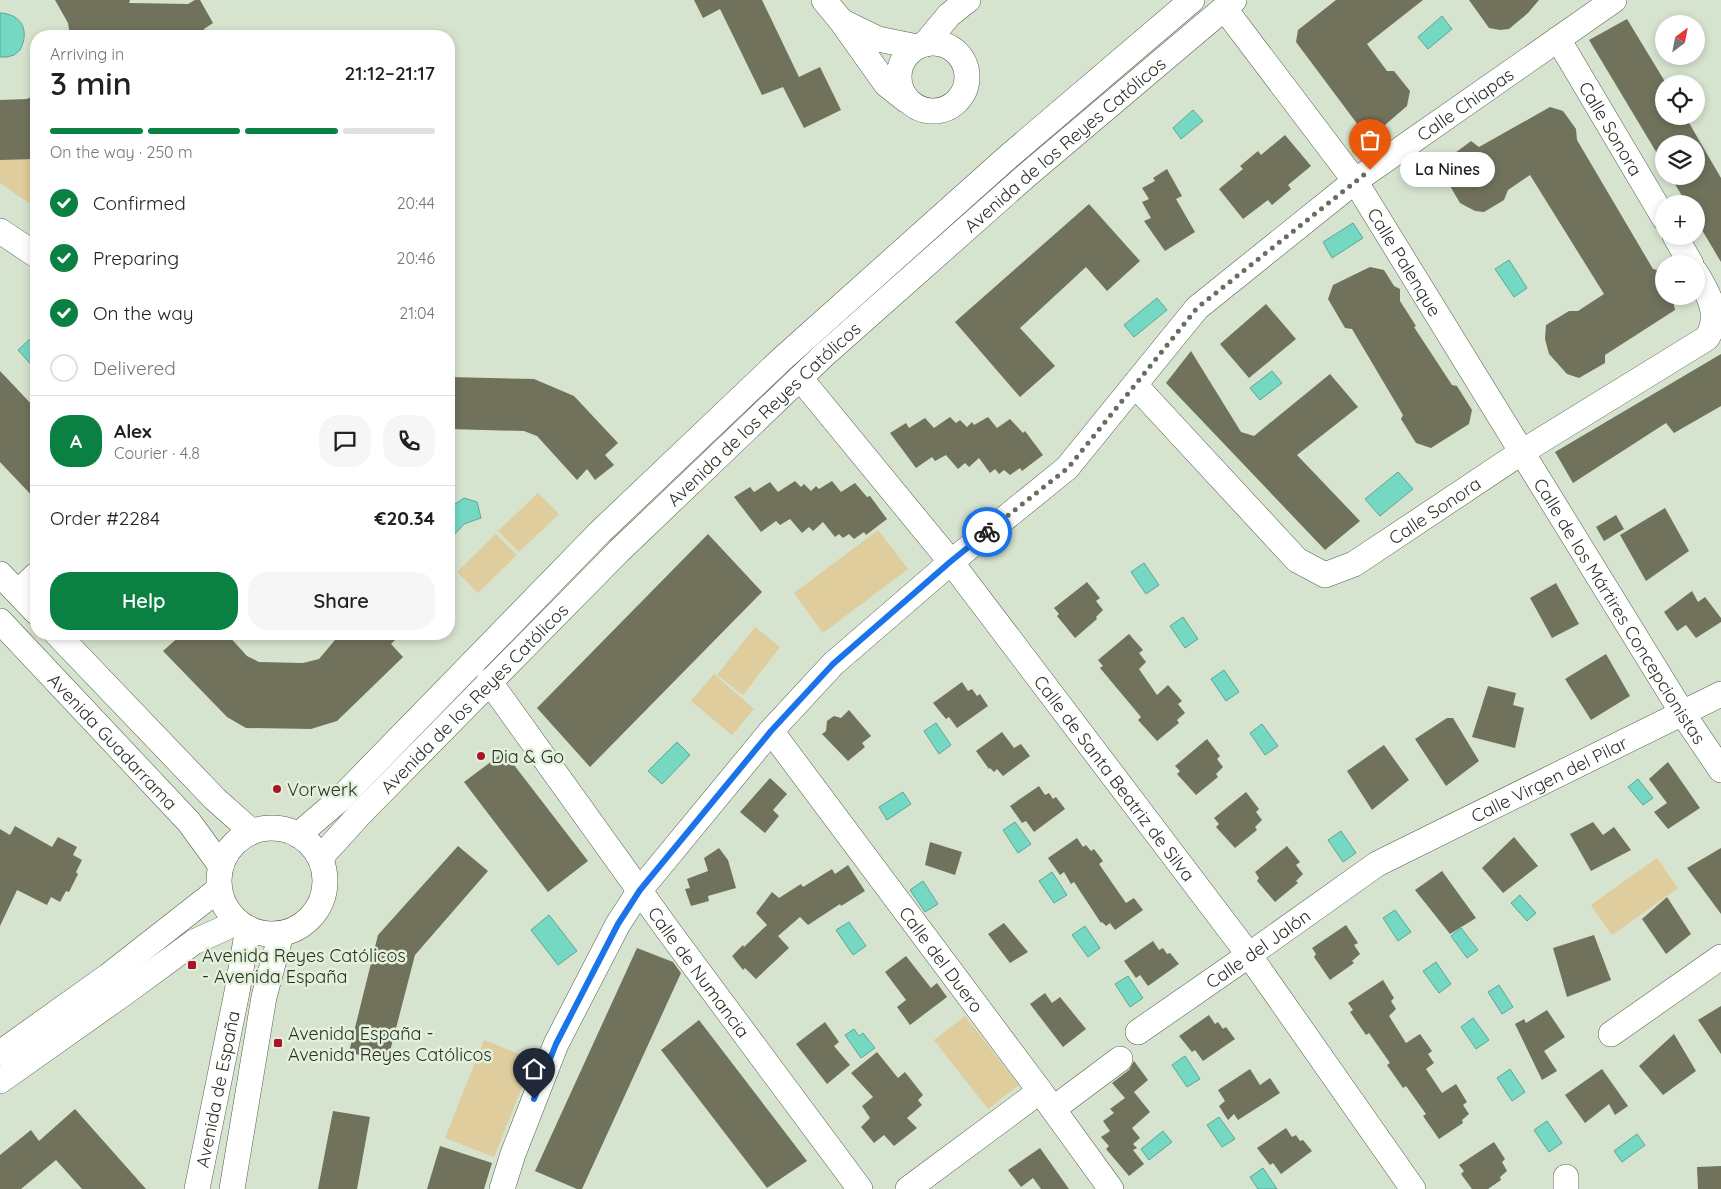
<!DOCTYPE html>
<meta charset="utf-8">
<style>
body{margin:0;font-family:Quicksand,sans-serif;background:#f6f6f6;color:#202124;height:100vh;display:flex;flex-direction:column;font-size:19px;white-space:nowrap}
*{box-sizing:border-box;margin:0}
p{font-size:16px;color:#757577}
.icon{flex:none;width:28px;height:28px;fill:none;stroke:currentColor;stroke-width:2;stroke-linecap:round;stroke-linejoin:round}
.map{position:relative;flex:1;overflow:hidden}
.sheet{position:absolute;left:30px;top:30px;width:425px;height:610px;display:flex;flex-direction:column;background:#fff;border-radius:20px;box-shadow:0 2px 8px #0003}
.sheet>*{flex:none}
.needle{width:32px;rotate:32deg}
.tools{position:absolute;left:1655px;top:15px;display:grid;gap:10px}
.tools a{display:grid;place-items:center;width:50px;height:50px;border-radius:50%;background:#fff;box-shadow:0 2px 8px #0003;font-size:25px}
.pin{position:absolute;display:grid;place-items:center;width:42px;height:42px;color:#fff;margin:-51px -21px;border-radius:50% 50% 50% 0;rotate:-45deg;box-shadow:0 0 5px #0007}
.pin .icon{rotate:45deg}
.courier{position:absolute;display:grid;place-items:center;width:50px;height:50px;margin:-25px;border:4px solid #1a73e8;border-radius:50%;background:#fff;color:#222;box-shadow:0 1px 6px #0007}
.bubble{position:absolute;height:35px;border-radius:18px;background:#fff;box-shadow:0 2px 8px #0003;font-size:16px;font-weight:600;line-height:35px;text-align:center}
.overview em{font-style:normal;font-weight:600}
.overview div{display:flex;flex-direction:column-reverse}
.overview{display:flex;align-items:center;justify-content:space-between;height:85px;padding:0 20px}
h1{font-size:32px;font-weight:600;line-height:38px}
.bar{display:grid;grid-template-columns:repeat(4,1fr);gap:8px 5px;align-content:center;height:60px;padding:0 20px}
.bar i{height:6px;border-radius:4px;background:#e0e0e0}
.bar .selected{background:#0b8043}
.bar p{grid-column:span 4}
.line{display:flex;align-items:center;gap:12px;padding:0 20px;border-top:1px solid #e0e0e0}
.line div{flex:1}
.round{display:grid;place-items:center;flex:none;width:52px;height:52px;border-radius:20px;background:#f6f6f6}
ol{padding:0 20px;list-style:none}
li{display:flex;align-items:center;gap:15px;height:55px}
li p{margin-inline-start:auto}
li .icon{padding:5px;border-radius:50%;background:#0b8043;color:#fff;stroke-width:4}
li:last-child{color:#757577}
li i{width:28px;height:28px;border:2px solid #e0e0e0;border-radius:50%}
.action{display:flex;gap:10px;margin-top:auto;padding:10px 20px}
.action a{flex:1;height:58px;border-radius:20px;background:#0b8043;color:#fff;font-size:20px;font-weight:600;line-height:58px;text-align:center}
.action a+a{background:#f6f6f6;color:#202124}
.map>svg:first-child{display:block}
.green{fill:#dfcd9d}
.water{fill:#74d8c3;stroke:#5ea594}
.building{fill:#70725c}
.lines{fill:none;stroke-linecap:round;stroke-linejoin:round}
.minor-casing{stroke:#545f4d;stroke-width:26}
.minor{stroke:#fff;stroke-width:25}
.done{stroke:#666e61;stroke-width:5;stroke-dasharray:0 9}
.route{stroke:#1a73e8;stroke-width:6}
.poi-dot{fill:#aa1426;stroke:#e3f1db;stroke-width:2}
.labels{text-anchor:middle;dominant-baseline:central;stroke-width:5;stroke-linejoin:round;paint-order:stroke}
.street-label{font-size:18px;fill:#2a2f27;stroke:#e3f1db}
.poi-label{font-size:18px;fill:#2a2f27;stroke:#e3f1db;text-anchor:start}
</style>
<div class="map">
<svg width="1721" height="1189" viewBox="0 0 1721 1189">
<rect width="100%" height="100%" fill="#d6e3ce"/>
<path class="green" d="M28,159l8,6v43l-36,-25v-23z
M538,493l21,21 -40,38 -21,-21z
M878,530l30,39 -85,64 -29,-40z
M496,534l21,21 -39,38 -21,-21z
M755,627l25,20 -37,48 -26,-20z
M714,674l40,35 -22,26 -41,-34z
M1657,858l21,30 -66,47 -21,-30z
M965,1016l54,69 -31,24 -54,-69z
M484,1040l49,20 -39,97 -49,-19z"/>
<path class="water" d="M0,13c22,1 30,18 20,37l-6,5 -7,2h-7z
M1442,16l10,13 -24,20 -10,-12z
M1193,110l10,11 -22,18 -8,-11z
M1353,223l10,15 -31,20 -9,-16z
M1509,260l18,28 -13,9 -19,-28z
M1157,298l10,12 -33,27 -10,-12z
M30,339l6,6v25l-18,-20z
M1272,371l10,12 -22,17 -10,-12z
M1398,472l15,17 -33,27 -15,-17z
M464,498l13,4 4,16 -17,6 -11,12 -4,-1v-27z
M1144,563l15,22 -13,9 -15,-22z
M1183,617l15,22 -13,9 -15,-22z
M1224,670l15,22 -13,9 -15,-22z
M936,723l15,22 -12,9 -15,-23z
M1262,724l16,22 -13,9 -15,-22z
M677,742l13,13 -28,29 -14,-13z
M1638,779l15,19 -10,7 -15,-18z
M903,792l8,12 -24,16 -8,-13z
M1015,822l16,22 -13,9 -15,-23z
M1341,831l15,22 -13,9 -15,-22z
M1052,872l15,23 -13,8 -15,-22z
M923,881l15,23 -13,8 -15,-22z
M1520,895l16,18 -9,8 -16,-18z
M1395,910l16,22 -13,9 -15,-23z
M549,915l28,36 -19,14 -27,-35z
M849,922l17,24 -13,9 -17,-25z
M1085,926l15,22 -12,9 -16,-22z
M1461,928l17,22 -11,8 -16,-22z
M1436,962l15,22 -12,9 -16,-22z
M1128,976l15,22 -13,9 -15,-23z
M1499,985l14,22 -11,7 -14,-22z
M1473,1018l16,22 -13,9 -15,-22z
M854,1029l5,7 4,-3 12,15 -14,10 -16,-23z
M1185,1056l15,23 -13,8 -15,-22z
M1510,1069l15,23 -13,9 -15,-23z
M1219,1117l16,22 -13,8 -15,-22z
M1547,1121l15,22 -13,9 -15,-22z
M1163,1131l9,11 -23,18 -8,-11z
M1637,1134l8,11 -23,17 -8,-11z
M1263,1168l14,21h-19l-8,-12z"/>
<path class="building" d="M55,0h75l-1,3 59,1 7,-4h5l13,23 -9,6v7h-134l-2,-13z
M694,0h68l37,77 21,-10 21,43 -37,18 -21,-41 -21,8 -42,-86 -17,9z
M1336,0h87l-56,44 20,27h7l16,20 -3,15 -29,25 -17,-2 -65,-87 2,-12z
M1469,0h70l-11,13 -19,16 -9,1 -11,-2z
M1627,19l37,61v36h21l36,62v84l-25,-42v-16h-9l-17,-28h26v-32h-32v21l-75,-125z
M36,94v65l-36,1v-60l27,-1z
M1550,107l13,4 13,18 1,11 76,129 4,1 7,9v17h8l3,14 -70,45v8l-26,15 -12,-4 -18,-20 -4,-15 1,-14 23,-14h9l26,-17 -74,-119 -22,15 -4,10 -20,12 -9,-1 -15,-8 -14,-24 1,-20 24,-18 8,6z
M1285,135l26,31 -23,19 3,4 -19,16 -4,-5 -25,19 -24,-30 24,-20 -3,-3 18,-15 3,4z
M1167,169l15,27 -6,3 19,33 -30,19 -21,-30 7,-3 -9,-16 7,-3 -7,-11 13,-7 -2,-3z
M1089,204l51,57 -33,30 -21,-24 -66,61 35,38 -35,31 -65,-75z
M1370,267l14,3 10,16 6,3v12l16,25 -2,1 38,58 5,1 15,24 -3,14 -38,24 -15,-5 -15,-24 2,-4 -51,-86 -7,-1 -17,-29 5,-14z
M1266,304l30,35 -47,39 -29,-34z
M1191,351l50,81 13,4 76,-62 28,33 -61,48 63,66 -35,29 -159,-167z
M1721,354v52l-47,27 -8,-10 -93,60 -18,-31z
M0,371l36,38v91l-36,-38z
M449,377l85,2 40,17 44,47 -13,12 9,10 -19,15 -8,-11 -10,11 -40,-44 -13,-5 -75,-2z
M950,417l6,6 4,-3 7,7 5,-5 2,3 14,-8 9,11 13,-9 13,14 2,-2 18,24 -21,16 -2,-3 -10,7 -6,-5 -5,4 -4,-5 -5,4 -11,-15 -10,9 -4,-4 -7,6 -12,-14 -11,6 -3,-4 -16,11 -26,-35 16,-10 3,5 16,-10 9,10z
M795,481l6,6 3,-3 7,7 5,-5 3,3 13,-8 9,11 14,-9 12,14 3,-1 17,23 -21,16 -2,-3 -10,7 -5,-5 -6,4 -4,-4 -4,3 -12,-15 -10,9 -4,-4 -7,6 -12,-14 -10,6 -4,-4 -15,11 -27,-35 16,-10 4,5 16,-10 8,10z
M1665,508l24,43 -43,30 -26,-46z
M1616,515l8,14 -20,12 -8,-14z
M708,534l54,58 -172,175 -53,-59z
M1087,582l13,16 -4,3 7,9 -7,7 1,2 -22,19 -18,-22 2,-2 -5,-6z
M1556,583l23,41 -27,14 -22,-40z
M1692,591l6,11 7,-5 16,21v4l-25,16 -10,-13 -9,6 -13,-19z
M182,634h45l20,22 12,6 44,1 16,-4 21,-25h61l-10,10 12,13 -66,64 -26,8 -65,-1 -19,-11 -64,-66z
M1129,634l14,16 -4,3 7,9 -7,7 18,26 11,-10 14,16 -4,3 7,9 -8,7 2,3 -22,18 -19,-21 3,-3 -41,-49 3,-2 -5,-6z
M1606,654l24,42 -39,24 -26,-41z
M962,682l6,9 4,-2 5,7 3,-2 8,12 -31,22 -8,-11 -3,2 -13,-16z
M1488,686l28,7 -3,12 11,3 -9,40 -43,-11z
M849,710l22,26 -9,7 3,4 -17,14 -26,-27 4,-3 1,-10 7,-5 7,2z
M1447,718h6l26,43 -33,25 -31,-47z
M1002,732l12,16 7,-4 9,12 -27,20 -6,-7 -3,3 -4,-4 -1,1 -13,-18z
M1207,739l13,17 -3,3 6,8 -7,7 2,3 -22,18 -19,-21 3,-3 -5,-5z
M1384,745l25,35 -37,30 -25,-39z
M504,752l84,109 -40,31 -84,-110z
M1668,762l32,46 -32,21 -14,-17 13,-9 -18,-24z
M770,778l17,16 -14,16 6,6 -14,17 -25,-21z
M1039,786l6,9 4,-2 4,6 3,-2 9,12 -31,23 -8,-11 -4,2 -12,-17z
M1246,792l13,17 -3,3 6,8 -7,7 2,3 -22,18 -19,-21 3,-3 -5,-6z
M1593,822l10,13 11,-8 17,23 -40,21 -21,-37z
M15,826l37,21 6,-10 19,10 -4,8 9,5 -6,12 2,2 -9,18 -3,-1 -6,11 -9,-5 -4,8 -30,-15 -17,36v-97l10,6z
M1514,837l24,29 -35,27 -21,-25z
M1077,838l6,9 3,-2 5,6 3,-2 9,12 -4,3 27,39 8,-5 9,12 -28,20 -5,-7 -4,3 -4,-4 -1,1 -27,-41 -3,2 -7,-12 -4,3 -12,-17z
M930,842l32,10 -7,23 -30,-10z
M458,846l30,25 -73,84 -28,108 -38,-11 29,-117z
M1287,846l13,16 -4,3 7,9 -7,7 2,2 -23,19 -18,-21 2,-3 -4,-6z
M719,848l9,12 8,28 -28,8 1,5 -18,5 -6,-17 5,-1 -3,-9 21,-8 -4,-13z
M1721,848v66l-34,-46z
M848,865l17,26 -24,15 -1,-2 -32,21 -8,-8 -22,19 11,12 -33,31 -11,-11 -2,2 -11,-14 11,-11 1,2 23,-22 -11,-12 16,-21 7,6 22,-14 2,3 29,-18 3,5z
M1442,871l34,47 -26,16 -35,-44z
M1667,897l24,37 -25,20 -24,-35z
M1004,923l24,29 -18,11 -22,-29z
M1346,925l12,18 -4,2 6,9 -8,7 2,2 -24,17 -16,-23 2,-3 -4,-6z
M1594,935l17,45 -44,17 -14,-49z
M1153,941l6,9 4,-2 4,6 3,-1 9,11 -31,22 -8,-11 -4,3 -12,-17z
M637,948l36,14 8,11 -99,216h-5l-42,-18z
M906,956l25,32 6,-5 10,14 -37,28 -13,-18 9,-7 -21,-28z
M1383,980l11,18 -3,3 5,8 -7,7 17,27 14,-9 12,17 -4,3 6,9 -8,6 16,24 14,-9 11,18 -4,3 6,9 -7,6 1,3 -24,16 -16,-23 3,-2 -20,-28 -3,2 -16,-23 3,-2 -21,-30 -3,2 -16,-23 3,-2 -5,-7z
M1045,993l7,10 8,-6 26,32 -23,18 -33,-43z
M1721,1006v48l-23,-34z
M1547,1010l18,27 -21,14 13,20 -15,9 -27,-56 9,-5 2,4z
M1209,1015l6,9 3,-2 5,7 3,-2 9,12 -32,22 -8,-11 -3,2 -13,-16z
M699,1020l108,141 -40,27 -106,-138z
M825,1022l14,20 -5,4 16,19 -23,19 -31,-40z
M1674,1034l22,37 -33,24 -24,-29z
M877,1052l21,26 7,-6 18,23 -5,5 4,5 -15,13 10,10 -23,18 -10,-11 -10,8 -13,-16 9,-9 -8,-12 11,-9 -22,-24z
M1134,1061l14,19 -14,12 16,20 -18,16 8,10 -7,6 4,4 -4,2 11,14 -15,12 -23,-27 3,-3 -8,-9 9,-6 -7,-10 11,-8 -4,-4 15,-11 -13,-15 17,-13z
M1250,1069l10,16 10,-7 10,15 -42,27 -4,-6 -6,6 -9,-14 6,-5 -7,-11z
M1602,1069l26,37 -13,9 -6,-11 -24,19 -20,-28z
M75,1109l71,80h-64l-26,-29 -35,29h-21v-34l31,-25 8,11z
M333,1111l37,6 -13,72h-39z
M1286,1128l6,9 4,-2 4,6 3,-1 9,11 -31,23 -8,-11 -3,2 -13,-17z
M1494,1142l11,17 -3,3 5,9 -7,6 1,3 -13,9h-16l-11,-15 3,-3 -5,-6z
M440,1146l52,17 -8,26h-57z
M1040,1148l29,41h-28l-8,-11 -12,9 -13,-17z
M1721,1166v23h-23l-1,-22z"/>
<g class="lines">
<defs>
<g id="minor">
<path d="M824,0l18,22 44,62 20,16"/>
<path id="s1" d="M1224,8l131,173 328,533 38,56"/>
<path d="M845,23l33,16 39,8"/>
<path id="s2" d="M1558,39l106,179"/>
<circle cx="933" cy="77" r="34"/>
<path d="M925,44l24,-29 19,-15"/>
<path d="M0,231l36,24"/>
<path d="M1675,236l16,28"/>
<path id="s3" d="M800,378l151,184 298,393 164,234"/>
<path id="s4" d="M1135,385l162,175 28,15 29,-11 168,-112 185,-114c14,-22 2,-44 -11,-65"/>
<path d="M0,574l36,38"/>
<path d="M18,592l18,-17"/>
<path id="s5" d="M0,621l189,201 32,44"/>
<path d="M57,634l158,165 37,33"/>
<path id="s6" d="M489,681l181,252 190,256"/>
<path id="s7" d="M771,731l269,360 71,98"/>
<circle cx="272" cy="881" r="53"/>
<path d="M298,835l41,-35 261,-268 182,-173 227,-203 183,-156"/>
<path id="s8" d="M320,858l39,-43 261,-265 204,-195 203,-180 207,-175"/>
<path id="s9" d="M1138,1032l111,-77 128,-91 344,-170"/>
<path d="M1611,1034l110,-77"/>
<path d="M0,1053l108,-77 111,-87"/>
<path d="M0,1081l123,-87 71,-52 44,-20"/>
<path d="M1053,1109l67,-50"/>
<path d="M1566,1177v12"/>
<path id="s10" d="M197,1189l40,-197 11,-64"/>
<path d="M232,1189l32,-192 17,-63"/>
<path id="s11" d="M502,1189l11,-35 43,-110 62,-120 22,-34 131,-159 62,-67 118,-102 116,-94 130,-160 158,-127 259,-181"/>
<path d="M908,1189l132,-98"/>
</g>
</defs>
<use href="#minor" class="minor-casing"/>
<use href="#minor" class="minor"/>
</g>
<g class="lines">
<path class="done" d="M987,532l81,-64 129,-160 173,-138"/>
<path class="route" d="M534,1099l22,-55 62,-120 22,-34 131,-159 62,-67 117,-102 37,-30"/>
</g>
<g class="poi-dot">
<circle cx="481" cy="756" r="5"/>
<circle cx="277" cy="789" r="5"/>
<rect x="187" y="960" width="10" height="10" rx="2.5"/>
<rect x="273" y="1038" width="10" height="10" rx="2.5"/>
</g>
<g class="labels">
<g class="street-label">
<text stroke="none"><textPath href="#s11" startOffset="1476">Calle Chiapas</textPath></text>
<text stroke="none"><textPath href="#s2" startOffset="104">Calle Sonora</textPath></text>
<text stroke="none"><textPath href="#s8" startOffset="1032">Avenida de los Reyes Católicos</textPath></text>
<text stroke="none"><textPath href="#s1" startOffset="312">Calle Palenque</textPath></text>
<text stroke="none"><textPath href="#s8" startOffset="628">Avenida de los Reyes Católicos</textPath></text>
<text stroke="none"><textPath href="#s4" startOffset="398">Calle Sonora</textPath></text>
<text stroke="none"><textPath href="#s1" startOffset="722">Calle de los Mártires Concepcionistas</textPath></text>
<text stroke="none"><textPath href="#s8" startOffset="222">Avenida de los Reyes Católicos</textPath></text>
<text stroke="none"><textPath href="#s5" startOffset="165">Avenida Guadarrama</textPath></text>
<text stroke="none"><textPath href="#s3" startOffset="509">Calle de Santa Beatriz de Silva</textPath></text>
<text stroke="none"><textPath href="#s9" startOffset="484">Calle Virgen del Pilar</textPath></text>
<text stroke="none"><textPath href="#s9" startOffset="146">Calle del Jalón</textPath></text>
<text stroke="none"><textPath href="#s7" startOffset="285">Calle del Duero</textPath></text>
<text stroke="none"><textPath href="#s6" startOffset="359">Calle de Numancia</textPath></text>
<text stroke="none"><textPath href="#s10" startOffset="102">Avenida de España</textPath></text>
</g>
<g class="poi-label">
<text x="491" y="756">Dia &amp; Go</text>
<text x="287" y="789">Vorwerk</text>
<text x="202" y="955">Avenida Reyes Católicos<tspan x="202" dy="21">- Avenida España</tspan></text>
<text x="288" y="1033">Avenida España -<tspan x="288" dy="21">Avenida Reyes Católicos</tspan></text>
</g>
</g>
</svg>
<div class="tools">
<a><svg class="needle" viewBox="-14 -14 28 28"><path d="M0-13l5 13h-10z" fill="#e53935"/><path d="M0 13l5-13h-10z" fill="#757577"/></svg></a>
<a><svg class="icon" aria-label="locate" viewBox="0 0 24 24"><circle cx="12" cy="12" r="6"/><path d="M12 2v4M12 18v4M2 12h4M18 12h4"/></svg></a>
<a><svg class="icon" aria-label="layers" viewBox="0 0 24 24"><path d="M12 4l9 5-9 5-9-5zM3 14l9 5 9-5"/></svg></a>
<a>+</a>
<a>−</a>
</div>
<div class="pin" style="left:1370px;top:170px;background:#ea580c"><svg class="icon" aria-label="bag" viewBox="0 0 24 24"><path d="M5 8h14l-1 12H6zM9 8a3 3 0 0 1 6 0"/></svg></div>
<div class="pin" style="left:534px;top:1099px;background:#1f2937"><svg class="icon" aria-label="home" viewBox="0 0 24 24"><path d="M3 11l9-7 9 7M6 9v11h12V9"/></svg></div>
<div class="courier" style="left:987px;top:532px"><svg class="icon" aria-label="bike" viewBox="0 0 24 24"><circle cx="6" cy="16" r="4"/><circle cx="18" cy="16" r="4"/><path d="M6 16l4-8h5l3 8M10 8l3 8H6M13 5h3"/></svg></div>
<div class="bubble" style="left:1400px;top:152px;width:95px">La Nines</div>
<section class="sheet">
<div class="overview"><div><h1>3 min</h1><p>Arriving in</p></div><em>21:12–21:17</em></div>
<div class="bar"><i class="selected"></i><i class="selected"></i><i class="selected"></i><i></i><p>On the way · 250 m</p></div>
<ol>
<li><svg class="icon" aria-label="check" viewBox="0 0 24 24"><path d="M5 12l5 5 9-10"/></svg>Confirmed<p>20:44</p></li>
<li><svg class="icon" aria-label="check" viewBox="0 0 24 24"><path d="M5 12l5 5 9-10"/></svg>Preparing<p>20:46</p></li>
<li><svg class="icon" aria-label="check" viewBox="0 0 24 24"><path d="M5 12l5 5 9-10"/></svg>On the way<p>21:04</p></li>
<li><i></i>Delivered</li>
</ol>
<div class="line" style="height:90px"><b class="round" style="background:#0b8043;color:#fff">A</b><div><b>Alex</b><p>Courier · 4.8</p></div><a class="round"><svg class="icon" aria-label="chat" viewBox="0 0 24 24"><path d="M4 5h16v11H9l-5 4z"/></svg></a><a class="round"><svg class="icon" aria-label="phone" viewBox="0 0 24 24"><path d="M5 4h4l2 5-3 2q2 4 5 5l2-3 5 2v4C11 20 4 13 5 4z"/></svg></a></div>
<div class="line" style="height:65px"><div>Order #2284</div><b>€20.34</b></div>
<div class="action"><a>Help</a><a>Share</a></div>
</section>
</div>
